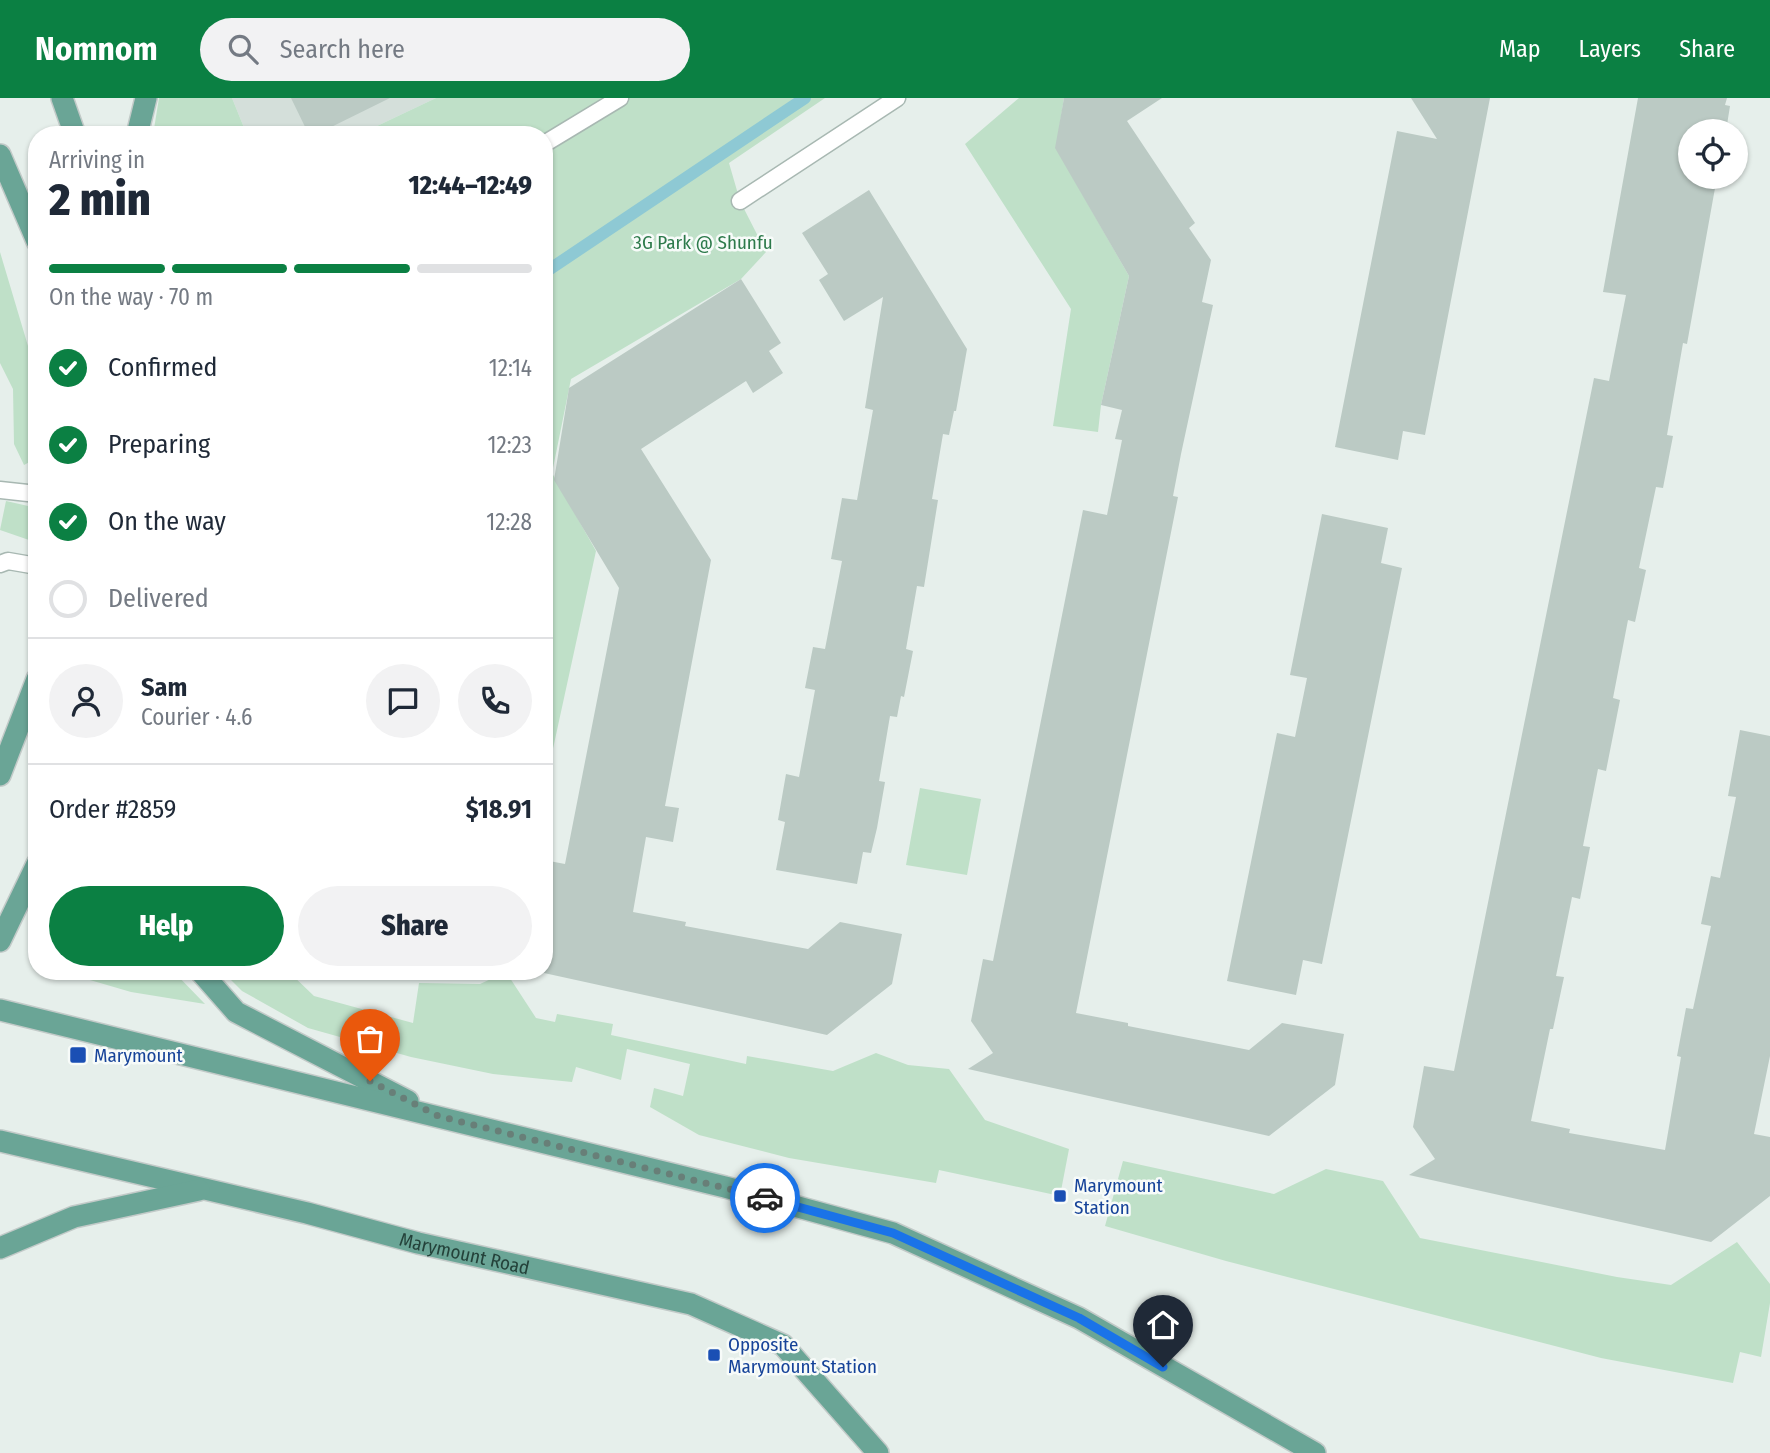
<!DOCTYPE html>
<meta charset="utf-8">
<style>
body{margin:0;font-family:"Fira Sans Condensed",sans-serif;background:#f2f2f3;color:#1f2937;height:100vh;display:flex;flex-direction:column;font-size:26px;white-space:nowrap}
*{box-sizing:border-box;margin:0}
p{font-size:23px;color:#747a83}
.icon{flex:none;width:38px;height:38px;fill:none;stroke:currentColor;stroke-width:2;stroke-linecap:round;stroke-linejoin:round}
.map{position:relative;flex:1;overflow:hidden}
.sheet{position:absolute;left:28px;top:28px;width:525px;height:854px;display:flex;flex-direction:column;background:#fff;border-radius:28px;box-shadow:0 2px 5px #0004}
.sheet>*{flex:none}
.controls{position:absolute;left:1678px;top:21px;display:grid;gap:14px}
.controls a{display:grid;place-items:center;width:70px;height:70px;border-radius:50%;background:#fff;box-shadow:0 2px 5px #0004;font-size:35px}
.pin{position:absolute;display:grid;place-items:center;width:60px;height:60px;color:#fff;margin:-72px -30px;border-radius:50% 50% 50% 0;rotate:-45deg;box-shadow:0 0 7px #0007}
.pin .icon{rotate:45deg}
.courier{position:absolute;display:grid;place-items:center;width:70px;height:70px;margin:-35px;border:5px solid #1a73e8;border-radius:50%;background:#fff;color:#222;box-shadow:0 2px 9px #0007}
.headline em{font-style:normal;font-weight:800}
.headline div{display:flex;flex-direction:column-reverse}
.headline{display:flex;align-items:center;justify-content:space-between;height:119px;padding:0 21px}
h1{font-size:46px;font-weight:800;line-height:52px}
.bar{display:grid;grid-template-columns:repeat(4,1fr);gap:10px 7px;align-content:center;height:84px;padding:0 21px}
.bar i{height:9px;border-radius:5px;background:#e0e1e3}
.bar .selected{background:#0b8043}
.bar p{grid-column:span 4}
.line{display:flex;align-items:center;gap:18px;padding:0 21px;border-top:2px solid #e0e1e3}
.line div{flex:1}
.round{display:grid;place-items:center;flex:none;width:74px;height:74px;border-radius:37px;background:#f2f2f3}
ol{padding:0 21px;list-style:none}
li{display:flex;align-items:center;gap:21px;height:77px}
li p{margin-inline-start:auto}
li .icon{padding:7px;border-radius:50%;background:#0b8043;color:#fff;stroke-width:4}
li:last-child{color:#747a83}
li i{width:38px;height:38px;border:4px solid #e0e1e3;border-radius:50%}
.button{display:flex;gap:14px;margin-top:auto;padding:14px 21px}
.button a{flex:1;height:80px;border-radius:42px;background:#0b8043;color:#fff;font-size:28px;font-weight:800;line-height:80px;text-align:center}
.button a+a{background:#f2f2f3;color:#1f2937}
header{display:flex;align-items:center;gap:42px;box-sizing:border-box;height:98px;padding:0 35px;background:#0b8043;color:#fff}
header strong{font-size:33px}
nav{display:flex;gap:38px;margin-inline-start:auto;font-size:24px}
.search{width:490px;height:63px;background:#f2f2f3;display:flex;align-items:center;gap:18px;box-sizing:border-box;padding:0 24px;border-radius:38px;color:#747a83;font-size:26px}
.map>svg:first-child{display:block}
.built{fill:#d4dfda}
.green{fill:#bfe0c8}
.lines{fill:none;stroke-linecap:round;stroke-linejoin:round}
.stream{stroke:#8ec9d4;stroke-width:12}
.building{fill:#bbcac4}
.lane-casing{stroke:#a8b8b2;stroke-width:19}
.primary-casing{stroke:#c2cac8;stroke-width:24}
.lane{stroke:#fff;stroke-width:16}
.primary{stroke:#6aa596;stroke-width:21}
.done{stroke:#687f78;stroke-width:7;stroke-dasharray:0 12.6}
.route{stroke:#1a73e8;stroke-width:9}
.transit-dot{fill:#1a4fb4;stroke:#f7fbf9;stroke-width:2.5}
.labels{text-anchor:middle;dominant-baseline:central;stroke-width:5;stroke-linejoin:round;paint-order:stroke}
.park-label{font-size:19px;fill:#2d7a4b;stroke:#f7fbf9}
.transit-label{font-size:19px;fill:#164399;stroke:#f7fbf9;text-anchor:start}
.street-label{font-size:19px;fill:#24423a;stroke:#f7fbf9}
</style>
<header>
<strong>Nomnom</strong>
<div class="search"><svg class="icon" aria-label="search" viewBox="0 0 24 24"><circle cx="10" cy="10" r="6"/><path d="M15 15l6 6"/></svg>Search here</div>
<nav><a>Map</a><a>Layers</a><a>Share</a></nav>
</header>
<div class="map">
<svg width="1770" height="1355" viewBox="0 0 1770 1355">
<rect width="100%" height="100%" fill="#e6efeb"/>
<path class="built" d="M232,0h204l-78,37h-111z"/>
<path class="green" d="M159,0h73l15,37h-94z
M436,0h389l-96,65 11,38 26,51 -25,27 -170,100 -19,94 44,78 -52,239v-655h-186z
M1019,0h45l-8,50 73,128 -28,129 -3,27 -45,-6 18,-117 -106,-165z
M0,154l28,94 9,-1v113l-13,7 -10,-21 -1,-55 -13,-26z
M6,403l31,7v31l-8,1 -29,-10z
M920,690l61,11 -14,76 -61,-10z
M59,873h114l32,33 -74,-12z
M222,873h66l26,25 99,27 6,-40 61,1 26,-12 30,46 19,4 2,-8 56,10 -2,11 135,29 1,-8 86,15 43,-18 32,12 41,4 36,51 84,29 -9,47 -121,-26 -3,13 -147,-25 -90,-23 -49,-28 4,-19 29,8 7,-32 -63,-15 -6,31 -45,-13 -4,15 -79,-8 -82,-17 -103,-29 -66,-37z
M1123,1063l151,33 52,-25 57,12 37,57 197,39 54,8 66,-43 33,42v19l-9,54 -21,-5 -7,31 -132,-25 -375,-97 -121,-35z"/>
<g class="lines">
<path class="stream" d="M544,175l261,-175"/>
</g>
<path class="building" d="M291,0h99l-75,37h-6z
M1064,0h98l-35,23 68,102 -6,5 22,32 -9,42 11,3 -32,149 -8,42 5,1 -102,516 52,10v3l121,24 33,-27 62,11 -9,51 -66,51 -301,-67 25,-16 -22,-32 12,-62 10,2 90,-451 24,5 15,-75 -7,-1 7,-29 -21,-5 28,-129 -74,-128z
M1411,0h79l-65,337 -22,-4 -5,29 -63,-13 62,-316 40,8z
M1638,0h89l-2,7 5,1 -4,25h-36v46h27l-30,167 -4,-1 -16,92 6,1 -10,52 -7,-1 -17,81 7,2 -11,52 -7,-2 -15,78 7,2 -14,71 -8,-2 -15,77 7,1 -10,52 -8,-2 -16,79 8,1 -11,52h-3l-19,92 39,8 -1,4 96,17 16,-93 -4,-1 9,-48 7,1 18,-83 -10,-2 10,-48 9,2 16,-81 -8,-1 12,-66 30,6v320l-16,78 16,3v59l-59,46 -302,-67 26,-16 -22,-32 11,-61 30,5 140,-693 15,3 17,-86 -23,-3z
M869,92l98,159 -11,62h-2l-5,24 -6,-1 -11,65 6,1 -14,87 -7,-1 -11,63 7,2 -9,46 -3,-1 -4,21 -7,-1 -11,65 6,1 -8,46 -6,25 -8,-1 -6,32 -81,-14 9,-48 -7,-2 8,-46 13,3 16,-87 -10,-2 8,-41 12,2 17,-88 -11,-2 11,-61 15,2 16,-90 -8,-2 18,-111 -39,24 -25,-41 9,-6 -26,-41z
M741,181l40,64 -12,8 14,22 -30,20 -7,-12 -105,68 70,111 -46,246 14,2 -6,34 -27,-5 -13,75 53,10 -1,4 123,23 32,-27 62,12 -10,50 -65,51 -283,-62v-113l21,4 54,-276 -65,-108 15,-92z
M1322,416l66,14 -7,35 21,5 -80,396 -19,-4 -7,35 -69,-14 50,-248 18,4 12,-59 -17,-3z"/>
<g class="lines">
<defs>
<path id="lane" d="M544,46l76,-46
M740,103l157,-103
M0,392l37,4
M0,466l8,-3 29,5"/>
<g id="primary">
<path d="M62,0l13,37"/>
<path d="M137,37l9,-37"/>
<path d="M0,57l37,86"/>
<path d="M0,677l37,-96"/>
<path d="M0,843l37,-77"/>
<path d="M200,873l36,41 172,89"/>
<path d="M0,912l725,177 168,46 186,85 236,135"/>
<path id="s1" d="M0,1043l307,72 111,30 273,61 92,41 95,108"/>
<path d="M0,1150l74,-31 125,-27"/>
</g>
</defs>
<use href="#lane" class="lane-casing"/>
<use href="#primary" class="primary-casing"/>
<use href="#lane" class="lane"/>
<use href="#primary" class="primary"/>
</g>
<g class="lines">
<path class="done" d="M370,983l68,35 327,82"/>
<path class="route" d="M765,1100l128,35 186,85 84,49"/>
</g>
<g class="transit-dot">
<rect x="69" y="948" width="18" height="18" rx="3.5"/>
<rect x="1053" y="1091" width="14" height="14" rx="3.5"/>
<rect x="707" y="1250" width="14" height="14" rx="3.5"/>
</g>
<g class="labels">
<g class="park-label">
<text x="703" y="144">3G Park @ Shunfu</text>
</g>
<g class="transit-label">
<text x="94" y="957">Marymount</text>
<text x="1074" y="1087">Marymount<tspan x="1074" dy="22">Station</tspan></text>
<text x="728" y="1246">Opposite<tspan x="728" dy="22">Marymount Station</tspan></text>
</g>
<g class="street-label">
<text stroke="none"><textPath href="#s1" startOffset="478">Marymount Road</textPath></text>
</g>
</g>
</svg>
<div class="controls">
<a><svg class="icon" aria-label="locate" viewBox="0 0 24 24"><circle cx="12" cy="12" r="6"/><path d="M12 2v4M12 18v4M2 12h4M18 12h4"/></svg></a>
</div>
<div class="pin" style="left:370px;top:983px;background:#ea580c"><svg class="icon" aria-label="bag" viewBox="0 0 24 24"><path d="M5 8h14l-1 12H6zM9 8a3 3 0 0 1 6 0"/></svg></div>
<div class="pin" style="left:1163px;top:1269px;background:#1f2937"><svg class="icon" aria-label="home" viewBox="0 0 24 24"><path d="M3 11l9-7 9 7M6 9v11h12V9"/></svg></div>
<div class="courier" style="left:765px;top:1100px"><svg class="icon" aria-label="car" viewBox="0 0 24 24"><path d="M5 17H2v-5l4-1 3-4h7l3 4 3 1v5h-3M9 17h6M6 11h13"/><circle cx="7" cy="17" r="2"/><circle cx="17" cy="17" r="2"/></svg></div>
<section class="sheet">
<div class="headline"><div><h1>2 min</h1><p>Arriving in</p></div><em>12:44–12:49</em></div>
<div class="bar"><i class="selected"></i><i class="selected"></i><i class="selected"></i><i></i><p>On the way · 70 m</p></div>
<ol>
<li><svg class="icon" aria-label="check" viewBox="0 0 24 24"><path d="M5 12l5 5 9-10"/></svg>Confirmed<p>12:14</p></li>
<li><svg class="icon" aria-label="check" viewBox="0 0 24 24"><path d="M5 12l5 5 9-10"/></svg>Preparing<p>12:23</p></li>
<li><svg class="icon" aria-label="check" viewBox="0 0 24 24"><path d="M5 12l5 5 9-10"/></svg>On the way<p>12:28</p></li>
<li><i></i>Delivered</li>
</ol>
<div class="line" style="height:126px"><a class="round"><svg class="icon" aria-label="person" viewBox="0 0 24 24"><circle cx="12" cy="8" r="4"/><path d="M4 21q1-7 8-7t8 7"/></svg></a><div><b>Sam</b><p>Courier · 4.6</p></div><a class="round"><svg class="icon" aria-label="chat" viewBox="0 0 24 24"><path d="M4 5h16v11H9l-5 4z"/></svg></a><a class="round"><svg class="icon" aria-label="phone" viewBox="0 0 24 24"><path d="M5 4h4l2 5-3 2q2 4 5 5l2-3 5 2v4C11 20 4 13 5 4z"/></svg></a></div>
<div class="line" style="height:91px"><div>Order #2859</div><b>$18.91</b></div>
<div class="button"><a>Help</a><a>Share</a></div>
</section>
</div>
